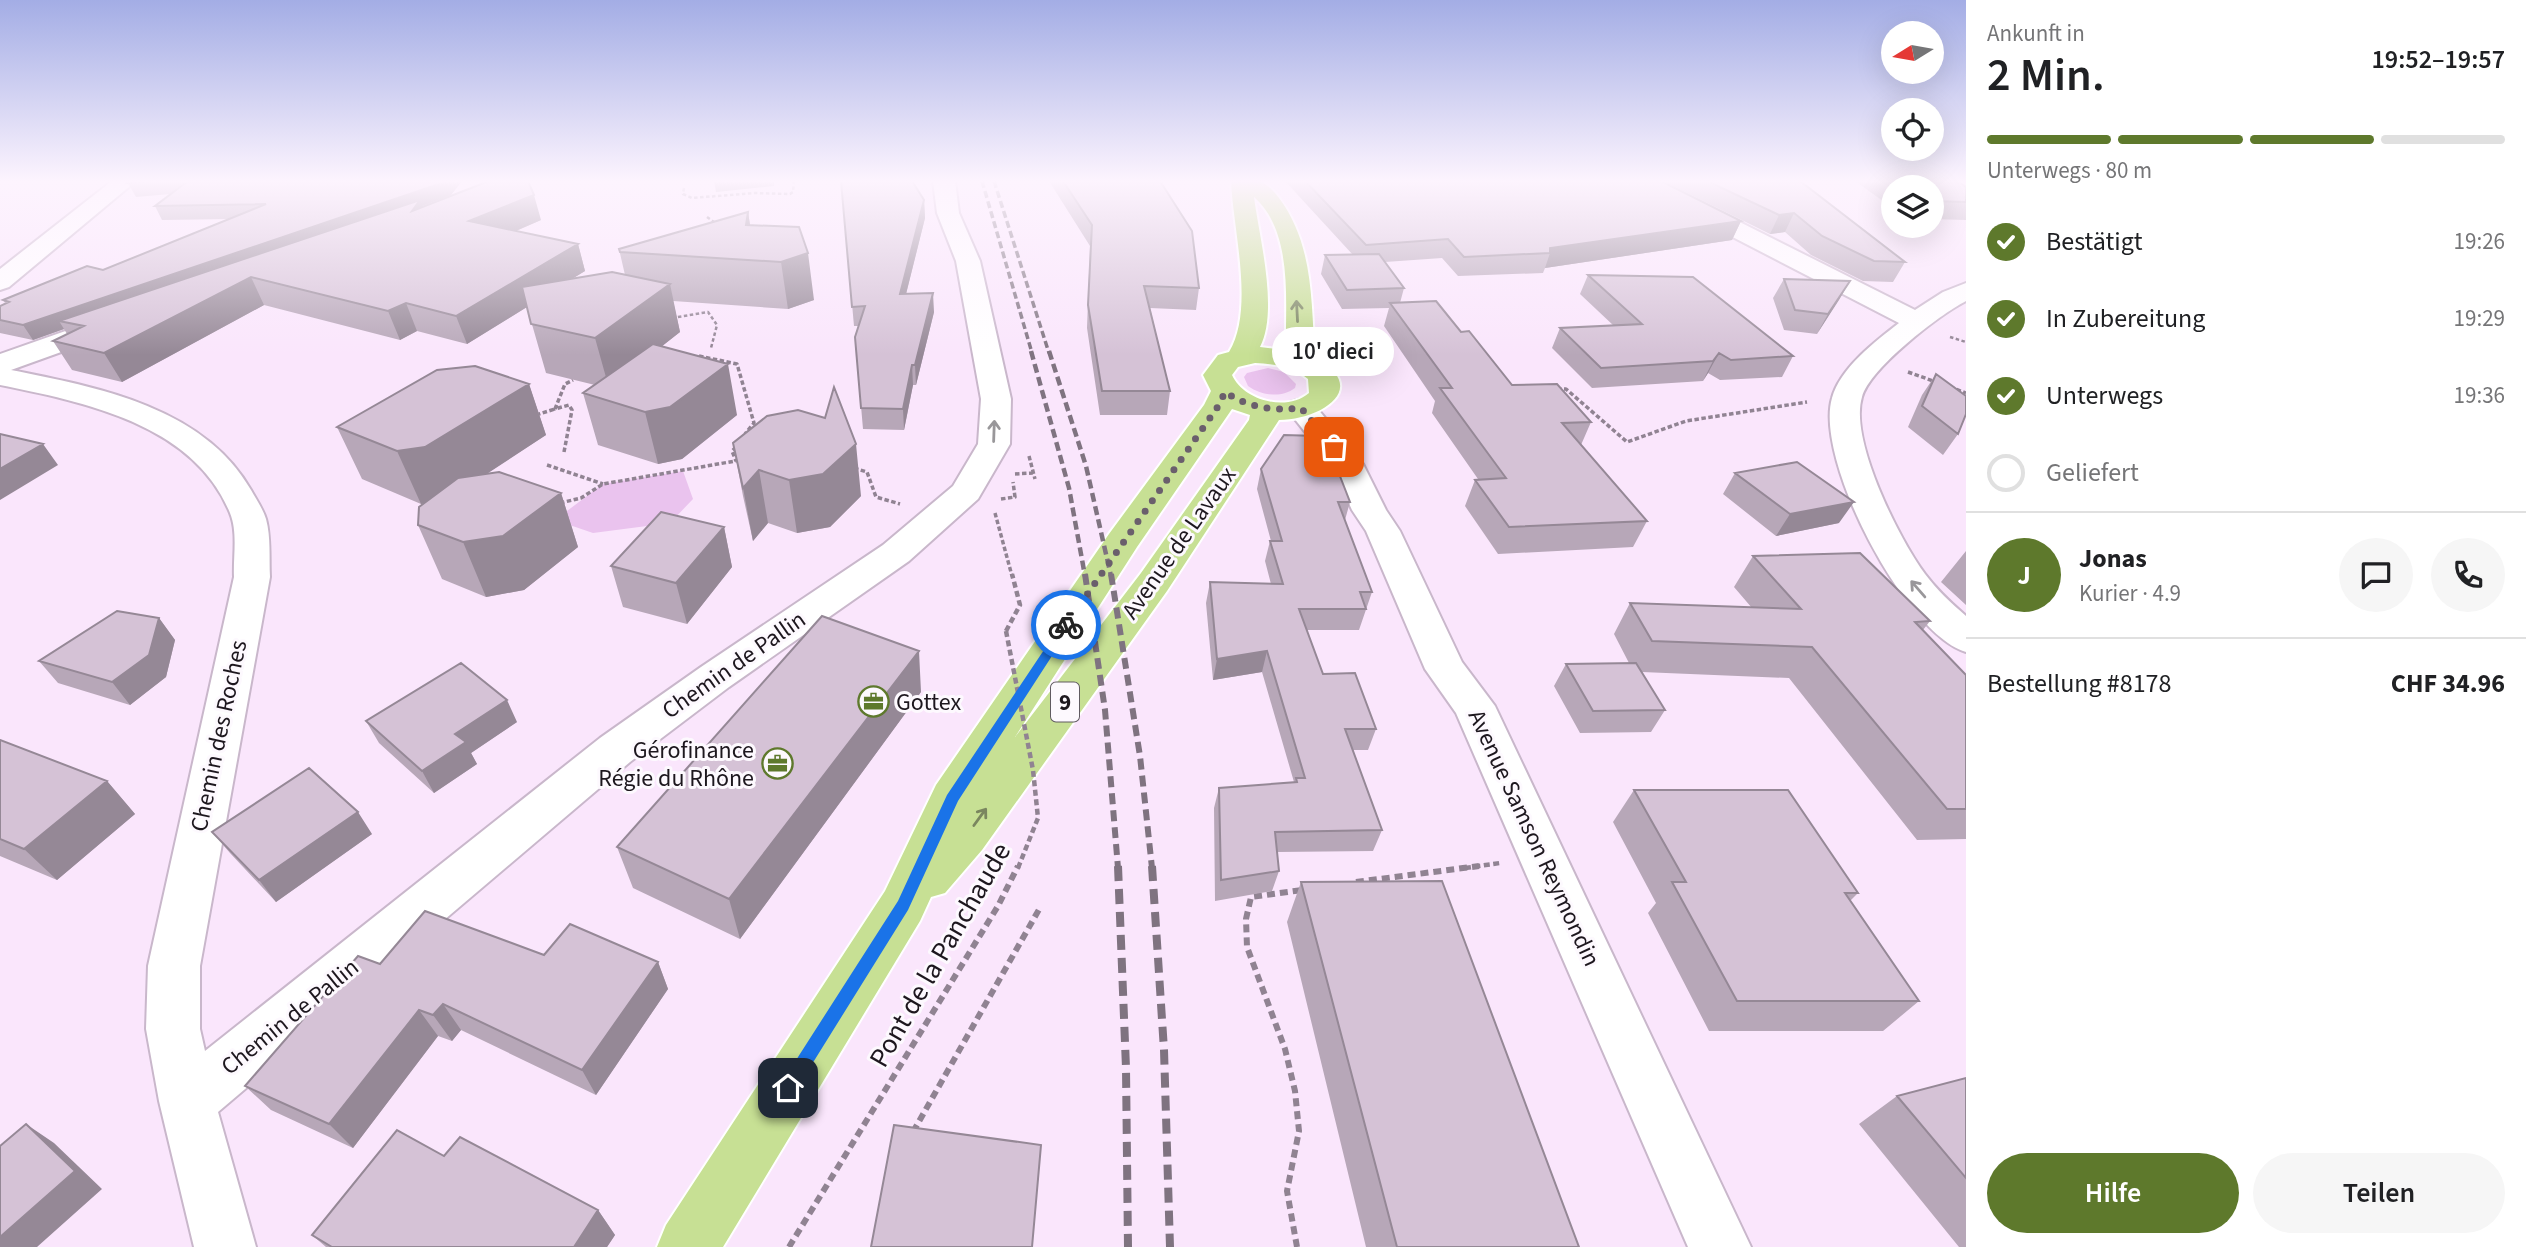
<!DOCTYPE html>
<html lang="de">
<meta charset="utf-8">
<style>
body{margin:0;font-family:"Source Sans 3",sans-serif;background:#f6f6f6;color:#202124;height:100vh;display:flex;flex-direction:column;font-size:26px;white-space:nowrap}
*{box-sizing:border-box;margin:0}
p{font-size:23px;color:#757577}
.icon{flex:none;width:38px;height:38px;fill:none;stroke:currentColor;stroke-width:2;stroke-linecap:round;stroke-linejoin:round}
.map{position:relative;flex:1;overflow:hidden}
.side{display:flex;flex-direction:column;background:#fff;width:560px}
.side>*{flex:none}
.needle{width:46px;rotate:259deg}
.controls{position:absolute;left:1881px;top:21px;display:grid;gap:14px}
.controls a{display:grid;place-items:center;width:63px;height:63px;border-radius:50%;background:#fff;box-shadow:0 7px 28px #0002;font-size:35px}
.pin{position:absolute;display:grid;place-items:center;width:60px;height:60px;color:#fff;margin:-30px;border-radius:14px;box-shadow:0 4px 10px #0006}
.courier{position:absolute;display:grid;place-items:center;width:70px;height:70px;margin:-35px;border:5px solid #1a73e8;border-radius:50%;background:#fff;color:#222;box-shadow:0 2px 9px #0007}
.bubble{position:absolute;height:49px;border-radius:24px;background:#fff;box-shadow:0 7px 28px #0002;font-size:23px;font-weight:600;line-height:49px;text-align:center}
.overview em{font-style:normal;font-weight:600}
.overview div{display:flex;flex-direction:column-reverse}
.overview{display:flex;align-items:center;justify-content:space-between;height:119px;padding:0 21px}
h1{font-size:46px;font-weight:600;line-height:52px}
.bar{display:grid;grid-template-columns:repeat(4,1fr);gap:10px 7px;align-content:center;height:84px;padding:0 21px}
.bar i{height:9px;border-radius:5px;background:#e0e0e0}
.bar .current{background:#5e792c}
.bar p{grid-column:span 4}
.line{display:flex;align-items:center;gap:18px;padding:0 21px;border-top:2px solid #e0e0e0}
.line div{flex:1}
.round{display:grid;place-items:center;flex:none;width:74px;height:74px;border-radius:37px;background:#f6f6f6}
ol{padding:0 21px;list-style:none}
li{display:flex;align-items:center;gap:21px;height:77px}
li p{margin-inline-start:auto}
li .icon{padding:7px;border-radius:50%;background:#5e792c;color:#fff;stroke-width:4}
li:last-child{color:#757577}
li i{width:38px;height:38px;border:4px solid #e0e0e0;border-radius:50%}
.button{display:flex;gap:14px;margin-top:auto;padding:14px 21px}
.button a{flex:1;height:80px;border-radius:42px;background:#5e792c;color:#fff;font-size:28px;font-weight:600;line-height:80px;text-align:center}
.button a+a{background:#f6f6f6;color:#202124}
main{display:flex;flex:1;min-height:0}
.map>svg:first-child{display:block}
.green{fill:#eac3ee}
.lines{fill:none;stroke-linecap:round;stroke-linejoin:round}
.minor-casing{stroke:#c9b7cb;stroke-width:4}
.tertiary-casing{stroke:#c9b7cb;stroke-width:4}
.primary-casing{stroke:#fff;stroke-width:4}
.path-far3{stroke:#908392;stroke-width:2.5;stroke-dasharray:3.5 2.5;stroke-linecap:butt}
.path-far2{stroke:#908392;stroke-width:3.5;stroke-dasharray:4.5 2.5;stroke-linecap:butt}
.path-far1{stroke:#908392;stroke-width:4.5;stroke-dasharray:6 3.5;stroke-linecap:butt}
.path{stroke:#908392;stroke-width:6;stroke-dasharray:8 5;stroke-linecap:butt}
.minor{fill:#fff;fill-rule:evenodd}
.tertiary{fill:#fff;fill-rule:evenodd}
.primary{fill:#c7e094;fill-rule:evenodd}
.rail-far3{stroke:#7f7380;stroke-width:3.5;stroke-dasharray:7 3.5;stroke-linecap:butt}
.rail-far2{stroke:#7f7380;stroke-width:4.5;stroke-dasharray:9 4.5;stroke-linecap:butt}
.rail-far1{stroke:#7f7380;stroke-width:6;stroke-dasharray:11 6;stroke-linecap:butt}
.rail{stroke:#7f7380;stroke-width:8;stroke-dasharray:15 8;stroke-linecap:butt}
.path-bridge{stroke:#908392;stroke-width:4.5;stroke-dasharray:6 3.5;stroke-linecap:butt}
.wall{fill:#b7a7b8;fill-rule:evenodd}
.shaded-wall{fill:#958896}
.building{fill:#d5c2d6;stroke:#958896;stroke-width:2}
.oneway{stroke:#7a865f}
.oneway2{stroke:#99979a}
.route{fill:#1a73e8}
.done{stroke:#6a5f6c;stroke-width:7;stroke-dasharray:0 12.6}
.labels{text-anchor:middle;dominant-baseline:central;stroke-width:6;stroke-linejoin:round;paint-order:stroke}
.shield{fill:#fdf9fe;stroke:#605b61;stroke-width:2}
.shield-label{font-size:23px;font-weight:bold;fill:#1d171e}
.street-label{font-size:24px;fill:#1d171e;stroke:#fdf9fe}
.poi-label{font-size:24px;fill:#1d171e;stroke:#fdf9fe;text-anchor:start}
.near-street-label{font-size:28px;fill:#1d171e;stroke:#fdf9fe}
</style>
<main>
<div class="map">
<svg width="1966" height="1247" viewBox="0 0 1966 1247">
<rect width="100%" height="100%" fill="#fae6fc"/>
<path class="green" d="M1268,368l16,4 12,12 -1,4c-13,10 -33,8 -47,-2l-4,-9 3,-4z
M683,471l10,28 -23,24 -77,10 -38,-13 48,-36z"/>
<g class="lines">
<defs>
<path id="minor" d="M112,181h24l-127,106 -9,3v-21z
M933,181h22l4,32 21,48 31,138 -1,45 -32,55 -69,62 -180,126 -99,75 -412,350 38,135h-62l-35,-146 -13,-72 2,-63 86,-389c-1,-20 4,-45 -4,-64 -36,-89 -146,-111 -230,-128v-31l94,-33 10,-2 10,2 4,6 -4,6 -103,37c86,17 193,37 240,120 5,9 12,19 15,29 5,18 3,39 4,58l-70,389v63l5,22 395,-313 101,-71 182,-122 70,-59 25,-42 3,-45 -25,-138 -19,-48z
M1631,181h27l257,129 28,-18 23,-9v18c-27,14 -96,67 -104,96 -13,43 37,142 63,177 12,16 26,29 41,42v36c-61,-18 -152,-193 -134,-254 8,-30 44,-57 67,-75l-265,-137z"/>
<path id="tertiary" d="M1301,399l11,3 51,62 23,46 14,21 62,131 33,44 256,541h-63l-232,-534 -31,-44 -59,-138 -14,-21 -20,-44 -46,-58 4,-6z"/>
<path id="primary" d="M1231,181c8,0 19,-2 27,0 8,2 16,10 21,17 35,47 32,104 36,160 57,30 5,62 -36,62l-112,171 -185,259 -37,43 -14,4 -11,24 -197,326h-66l9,-22 219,-334 51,-106 173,-251 95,-129 7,-14 -8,-16 15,-20 11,-3c26,-42 4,-123 2,-171zM1254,197c40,35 31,106 32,153l-26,-3c19,-37 -1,-110 -6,-150zM1255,363c19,1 38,3 53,16l1,14c-22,19 -65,8 -77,-18l6,-8zM1232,409l18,6 -1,5 -108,153 -126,164 122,-190z"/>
</defs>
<use href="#minor" class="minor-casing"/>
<use href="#tertiary" class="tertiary-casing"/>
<use href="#primary" class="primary-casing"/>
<path class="path-far3" d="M684,188l-1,6 9,4 62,-5 36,1 3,-2 1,-11
M707,217l11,8
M672,318l36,-6 9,13 -6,23
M1950,337l16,5"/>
<path class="path-far2" d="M699,356l38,8 17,59 -9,11
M1908,372l28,10
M1950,387l16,6
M1557,389h9l61,53 59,-21 121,-19
M536,415l19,-6
M736,447l-4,4 4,10
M564,452l8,-42 -3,-5 -14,4 10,-25 8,-4
M1029,456l6,23
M547,465l56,19
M854,468l13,4 9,25 24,7
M1015,474l18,-1
M1001,499l14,-2 -2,-15
M560,503l21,-5 22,-14 138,-24
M995,513l17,63"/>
<path class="path-far1" d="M1006,631l14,-26 -8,-31
M1018,868l20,-50
M1465,868l35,-5"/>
<path class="path" d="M1356,882l123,-16
M913,1132l128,-226
M789,1247l209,-341 20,-40
M1297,1247l-10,-56 12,-60 -4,-40 -10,-42 -38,-102 -1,-28 5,-22 51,-7"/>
<use href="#minor" class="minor"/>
<use href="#tertiary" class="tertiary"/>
<use href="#primary" class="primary"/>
<path class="rail-far3" d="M982,181l50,172
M994,181l55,172"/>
<path class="rail-far2" d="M1031,351l38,137 16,88
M1049,351l37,115 25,110"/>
<path class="rail-far1" d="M1085,574l20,136 13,158
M1111,574l29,182 12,112"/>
<path class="rail" d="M1118,866l8,202 2,179
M1152,866l12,184 6,197"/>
<path class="path-bridge" d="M1006,631l27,139 5,48"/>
</g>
<path class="wall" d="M131,181h331l-11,14 90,25 -25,11 62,13 7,27 -12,7 52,-3 -6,-26 129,-37 2,13 64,75 -26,9 -115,-8 7,31 -18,14 75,69 -55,44 -24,5 -60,-19 -15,-52 12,-8 -49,-12 -19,-66 -60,37 -50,-13 -17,9 -136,-35 -142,77 -50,-12 -19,-29 14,-7 -3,-5 -31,11 -33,-7v-27l5,-3 -2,-3 100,-30 127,-51 -68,1 -7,-14 15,-12 -34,3 -8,-14zM450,196l-28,11v-1z
M841,181l83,19 1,18 -19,76 28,18 -18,73h-3l-9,45 -41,-1 -8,-92 4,-11h-5z
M1049,181h111l39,107 -3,22 -46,-2 20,83 -3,24h-67l-13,-87 3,-82z
M1285,181h376l80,40 -9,19 -187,28 -2,5 -85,3 -16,-18 -57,4 19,26 -4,15 61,29 51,53 79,37 -10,23 66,76 -14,26 -135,7 -33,-48 10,-26 3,-1 -46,-66 3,-12 -51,-75 5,-18 -47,1 -21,-35 4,-19h28z
M1663,181h137l105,81 -12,20 -30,-1 -52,-26 -26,-23 -15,2z
M1855,181h102l9,6v33l-34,-1v-32h-38v22z
M1588,275l205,81 -11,21 -62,3 -12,-7 -5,8 -111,7 -40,-40 8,-20 54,-2 -34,-32z
M1784,279l66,2 -33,53 -33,-4 -11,-32z
M1936,374l22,60 -15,21 -35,-28 14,-32z
M529,384l17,51 -59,38 74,20 17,54 -54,43 -38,7 -44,-18 -24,-54 5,-22 -2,1 -59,-25 -25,-52z
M733,443l128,53 -31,31 -33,6 -29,-10 -15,18 -10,-45z
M1331,466l19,36 -5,18 27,72 -13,38h-52l16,44 53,55 -8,21h-15l29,80 -9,21 -96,1 2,19 -7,20 -57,10 -1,-93 5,-20 75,-6 -32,-110 -49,8 -7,-77 4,-21 61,2 -6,-23 5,-20h1l-14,-52 4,-20z
M1735,473l104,50 -63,13 -53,-42z
M724,527l8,40 -45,57 -64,-17 -12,-41z
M1966,551v54l-25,-23z
M1753,556l177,65 -7,9 43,45v164l-49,1 -128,-162 -147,-6 23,38 -14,22 -71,1 -26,-47 12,-22 63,-1 -15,-29 16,-31 122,5 -18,-21z
M159,618l16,22 -9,37 -36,28 -72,-22 -19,-22z
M921,692l-181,247 -107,-51 -16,-41z
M366,721l151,1 -46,31 6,11 -43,29 -55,-50z
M0,740l107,41 28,33 -78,66 -57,-24z
M1634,790l224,103 -8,8 69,100 -36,30h-174l-61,-118 8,-10 -43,-81z
M212,832l160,2 -96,68 -46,-49z
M1301,882l278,365h-213l-79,-325z
M544,955l114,7 10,27 -72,106 -135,-65 -9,11 -14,-5 -85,112 -82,-38 -26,-24 135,-122z
M1966,1078v169h-7l-100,-123 38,-28z
M598,1210l17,25 -8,12h-281l-14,-12z"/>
<path class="shaded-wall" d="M448,181h14l-11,14 -29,11 7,20 -370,95 5,8 -31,11 -10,-15z
M714,181h60v5l-58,6z
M534,195l7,25 -63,27 -9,-26z
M924,200l1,18 -24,96 -1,-20z
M748,212l7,45 -9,-32z
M1794,213l-9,19 -15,2 9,-19z
M1741,221l-9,19 -187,28 5,-15v-5z
M578,244l7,27 -118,73 -11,-28z
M808,253l6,47 -26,9 -7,-47z
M251,277l13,28 -142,77 -18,-29z
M1850,281l-11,19 -22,34 11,-20z
M670,284l10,48 -71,56 -14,-50z
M933,293l1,19 -18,73 -1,-20z
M406,303l11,28 -17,9 -12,-29z
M1719,353l-11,20 -5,8 10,-20z
M728,364l9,51 -55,44 -24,5 -13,-52z
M912,365l1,20 -9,45 -1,-21z
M529,384l17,51 -99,65 -26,4 -24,-53z
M43,444l15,21 -58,35v-31z
M856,444l5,52 -31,31 -33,6 -8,-53z
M759,470l9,53 -15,18 -10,-53z
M561,493l17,54 -54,43 -38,7 -23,-55z
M1854,502l-15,21 -63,13 14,-22z
M724,527l8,40 -45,57 -11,-41z
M159,618l16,22 -9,37 -36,28 -18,-23z
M919,651l2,41 -181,247 -11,-40z
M1267,651l-5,21 -49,8 4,-21z
M507,700l10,22 -46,31 6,11 -43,29 -12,-22 33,-37z
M107,781l28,33 -78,66 -33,-31z
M358,812l14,22 -96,68 -17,-22z
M658,962l10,27 -72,106 -14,-25z
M443,1004l18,26 -9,11 -19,-26z
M419,1010l19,26 -85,112 -24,-24z
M26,1124l28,19 48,46 -65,58h-37v-10z
M598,1210l17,25 -8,12h-33z"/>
<path class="building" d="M131,181h32l-35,2z
M188,181h260l-425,144 -23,-5v-14l9,-4 -6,-2 84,-34 16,4 163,-66 -111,2z
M489,181h39l6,14 -65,26 109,23 -122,72 -50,-13 -18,8 -137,-34 -147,76 -51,-12 31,-15 -25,-5 361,-121 -8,11z
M841,181h71l12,19 -24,94 33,-1 -18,72h-3l-9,44 -42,-1 -6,-71 10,-31 -13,1z
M1063,181h97l32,50 7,57 -55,-2 26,105h-68l-14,-86 4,-80z
M1305,181h356l80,40 -191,27v5l-86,4 -16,-18 -82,6z
M1707,181h93l105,81 -31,-1 -52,-25 -28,-23 -15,2z
M1888,181h69l9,6v15l-34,-1v-14h-35z
M748,212l-2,13 53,2 9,26 -27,9 -161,-10 -1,-3z
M1379,254l25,34 -57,2 -22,-35z
M612,272l58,12 -75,54 -64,-14 -9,-37z
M1588,275l105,2 100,79 -62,4 -12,-7 -6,8 -112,7 -41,-40 82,-4z
M1784,279l66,2 -22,33 -33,-4z
M1436,301l25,31 8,-1 43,54 45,-1 34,38 -29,1 85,98 -138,6 -34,-47 31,-2 -66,-90h12l-62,-85z
M653,344l75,20 -58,43 -25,5 -62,-19z
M475,366l54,18 -104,63 -28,4 -60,-24 100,-57z
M1936,374l30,22v18l-8,20 -36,-28z
M834,387l22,57 -33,30 -34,6 -30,-10 -16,18 -10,-45 34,-27 31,-6 27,8z
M0,434l43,10 -43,25z
M1284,435l34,1 13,30h5l14,36h-12l34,90h-12l6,17h-67l24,65 32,-1 21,56h-31l37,101 -107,2 4,39 -58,9 -2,-92 78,-6 -1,-4h9l-38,-127 -50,8 -7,-77 73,2 -13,-43h12l-21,-72z
M1797,462l57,40 -64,12 -55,-41z
M499,472l62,21 -58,43 -40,6 -45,-17 1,-18 39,-29z
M661,512l63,15 -48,56 -65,-17z
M1860,553l70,68 -15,1 51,53v134h-19l-135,-162 -160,-6 -22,-38 171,6 -48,-53z
M117,611l42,7 -10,37 -37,27 -73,-21z
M822,616l97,35 -190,248 -112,-52z
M461,663l46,37 -52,34 11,8 -44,29 -56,-50z
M1636,663l29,47 -72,1 -27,-47z
M0,740l107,41 -83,68 -24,-10z
M309,768l49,44 -99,68 -47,-48z
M1634,790h154l70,103h-13l74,108h-182l-65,-119h14z
M1442,881l137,366h-182l-96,-365z
M425,911l119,44 26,-31 88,38 -76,108 -139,-66 -10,11 -14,-5 -90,114 -84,-38 113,-130 22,8z
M1966,1078v100l-69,-82z
M26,1124l49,47 -75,66v-91z
M894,1125l147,20 -9,102h-161z
M397,1130l47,26 16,-19 138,73 -24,37h-242l-20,-12z"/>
<defs><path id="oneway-shaft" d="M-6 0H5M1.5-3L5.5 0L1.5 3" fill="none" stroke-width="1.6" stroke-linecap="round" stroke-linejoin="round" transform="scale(1.75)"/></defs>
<g class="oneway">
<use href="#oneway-shaft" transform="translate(1297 311) rotate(-93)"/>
<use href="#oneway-shaft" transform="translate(980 817) rotate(-54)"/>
</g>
<g class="oneway2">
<use href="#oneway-shaft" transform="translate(994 431) rotate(-88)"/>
<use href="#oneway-shaft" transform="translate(1918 589) rotate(-131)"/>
</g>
<linearGradient id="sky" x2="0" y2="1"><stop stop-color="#a3ade5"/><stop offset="0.51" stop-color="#fdf4fe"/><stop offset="1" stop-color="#fdf4fe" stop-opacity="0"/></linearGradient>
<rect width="1966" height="355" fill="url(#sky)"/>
<path class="route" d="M1066,622l6,3 -114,176 -50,109 -114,183 -6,3 -6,-3 -2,-5 2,-6 116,-181 49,-106 115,-172z"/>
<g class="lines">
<path class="done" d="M1066,625l153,-220 6,-13c24,16 48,19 76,16l33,39"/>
</g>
<defs>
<symbol id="office-ring" viewBox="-11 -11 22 22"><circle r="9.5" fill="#fdf9fe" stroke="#5e792c" stroke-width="1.5"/><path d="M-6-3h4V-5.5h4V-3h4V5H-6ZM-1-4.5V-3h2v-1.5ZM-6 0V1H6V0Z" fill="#5e792c"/></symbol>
</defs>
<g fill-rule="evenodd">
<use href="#office-ring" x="856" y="684" width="35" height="35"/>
<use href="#office-ring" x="760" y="746" width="35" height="35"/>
</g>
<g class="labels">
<rect class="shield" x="1051" y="682.5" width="28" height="39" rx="5"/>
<g class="shield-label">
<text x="1065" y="702">9</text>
</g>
<g class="street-label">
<text transform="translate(1179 543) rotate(-55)">Avenue de Lavaux</text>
<text transform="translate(734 665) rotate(-35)">Chemin de Pallin</text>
<text transform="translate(219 736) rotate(-78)">Chemin des Roches</text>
<text transform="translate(1534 838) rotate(65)">Avenue Samson Reymondin</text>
<text transform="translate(290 1017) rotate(-39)">Chemin de Pallin</text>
</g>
<g class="poi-label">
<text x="896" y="702">Gottex</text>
<text x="754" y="750" text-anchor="end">Gérofinance<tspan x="754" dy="28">Régie du Rhône</tspan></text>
</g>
<g class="near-street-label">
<text transform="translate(940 955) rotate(-60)">Pont de la Panchaude</text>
</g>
</g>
</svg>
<div class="controls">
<a><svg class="needle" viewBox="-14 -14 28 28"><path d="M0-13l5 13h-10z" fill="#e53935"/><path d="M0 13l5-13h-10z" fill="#757577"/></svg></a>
<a><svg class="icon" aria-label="locate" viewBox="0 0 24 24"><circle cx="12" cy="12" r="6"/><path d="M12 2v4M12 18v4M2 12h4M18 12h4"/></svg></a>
<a><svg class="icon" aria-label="layers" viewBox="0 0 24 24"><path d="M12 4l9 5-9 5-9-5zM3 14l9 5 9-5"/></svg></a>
</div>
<div class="pin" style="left:1334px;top:447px;background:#ea580c"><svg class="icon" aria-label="bag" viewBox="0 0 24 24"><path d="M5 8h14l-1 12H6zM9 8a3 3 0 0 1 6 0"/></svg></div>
<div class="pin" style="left:788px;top:1088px;background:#1f2937"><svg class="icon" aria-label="home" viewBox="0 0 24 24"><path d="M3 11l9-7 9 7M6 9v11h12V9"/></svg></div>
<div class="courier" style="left:1066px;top:625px"><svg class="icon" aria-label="bike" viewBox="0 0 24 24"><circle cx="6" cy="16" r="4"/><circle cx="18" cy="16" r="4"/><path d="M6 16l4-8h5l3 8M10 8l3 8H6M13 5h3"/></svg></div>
<div class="bubble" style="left:1272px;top:327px;width:122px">10' dieci</div>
</div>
<section class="side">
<div class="overview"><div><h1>2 Min.</h1><p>Ankunft in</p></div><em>19:52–19:57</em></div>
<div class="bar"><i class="current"></i><i class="current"></i><i class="current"></i><i></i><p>Unterwegs · 80 m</p></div>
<ol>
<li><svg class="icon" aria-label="check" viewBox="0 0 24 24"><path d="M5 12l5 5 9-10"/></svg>Bestätigt<p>19:26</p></li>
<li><svg class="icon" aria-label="check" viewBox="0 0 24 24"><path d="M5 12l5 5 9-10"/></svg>In Zubereitung<p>19:29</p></li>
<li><svg class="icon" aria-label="check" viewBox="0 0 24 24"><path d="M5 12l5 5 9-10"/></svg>Unterwegs<p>19:36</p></li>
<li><i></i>Geliefert</li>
</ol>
<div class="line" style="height:126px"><b class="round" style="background:#5e792c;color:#fff">J</b><div><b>Jonas</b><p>Kurier · 4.9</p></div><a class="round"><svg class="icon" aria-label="chat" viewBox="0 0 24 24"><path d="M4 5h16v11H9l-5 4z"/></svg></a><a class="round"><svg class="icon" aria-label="phone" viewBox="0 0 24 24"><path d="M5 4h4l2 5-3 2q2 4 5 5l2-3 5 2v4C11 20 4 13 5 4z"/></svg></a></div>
<div class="line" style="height:91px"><div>Bestellung #8178</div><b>CHF 34.96</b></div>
<div class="button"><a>Hilfe</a><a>Teilen</a></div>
</section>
</main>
